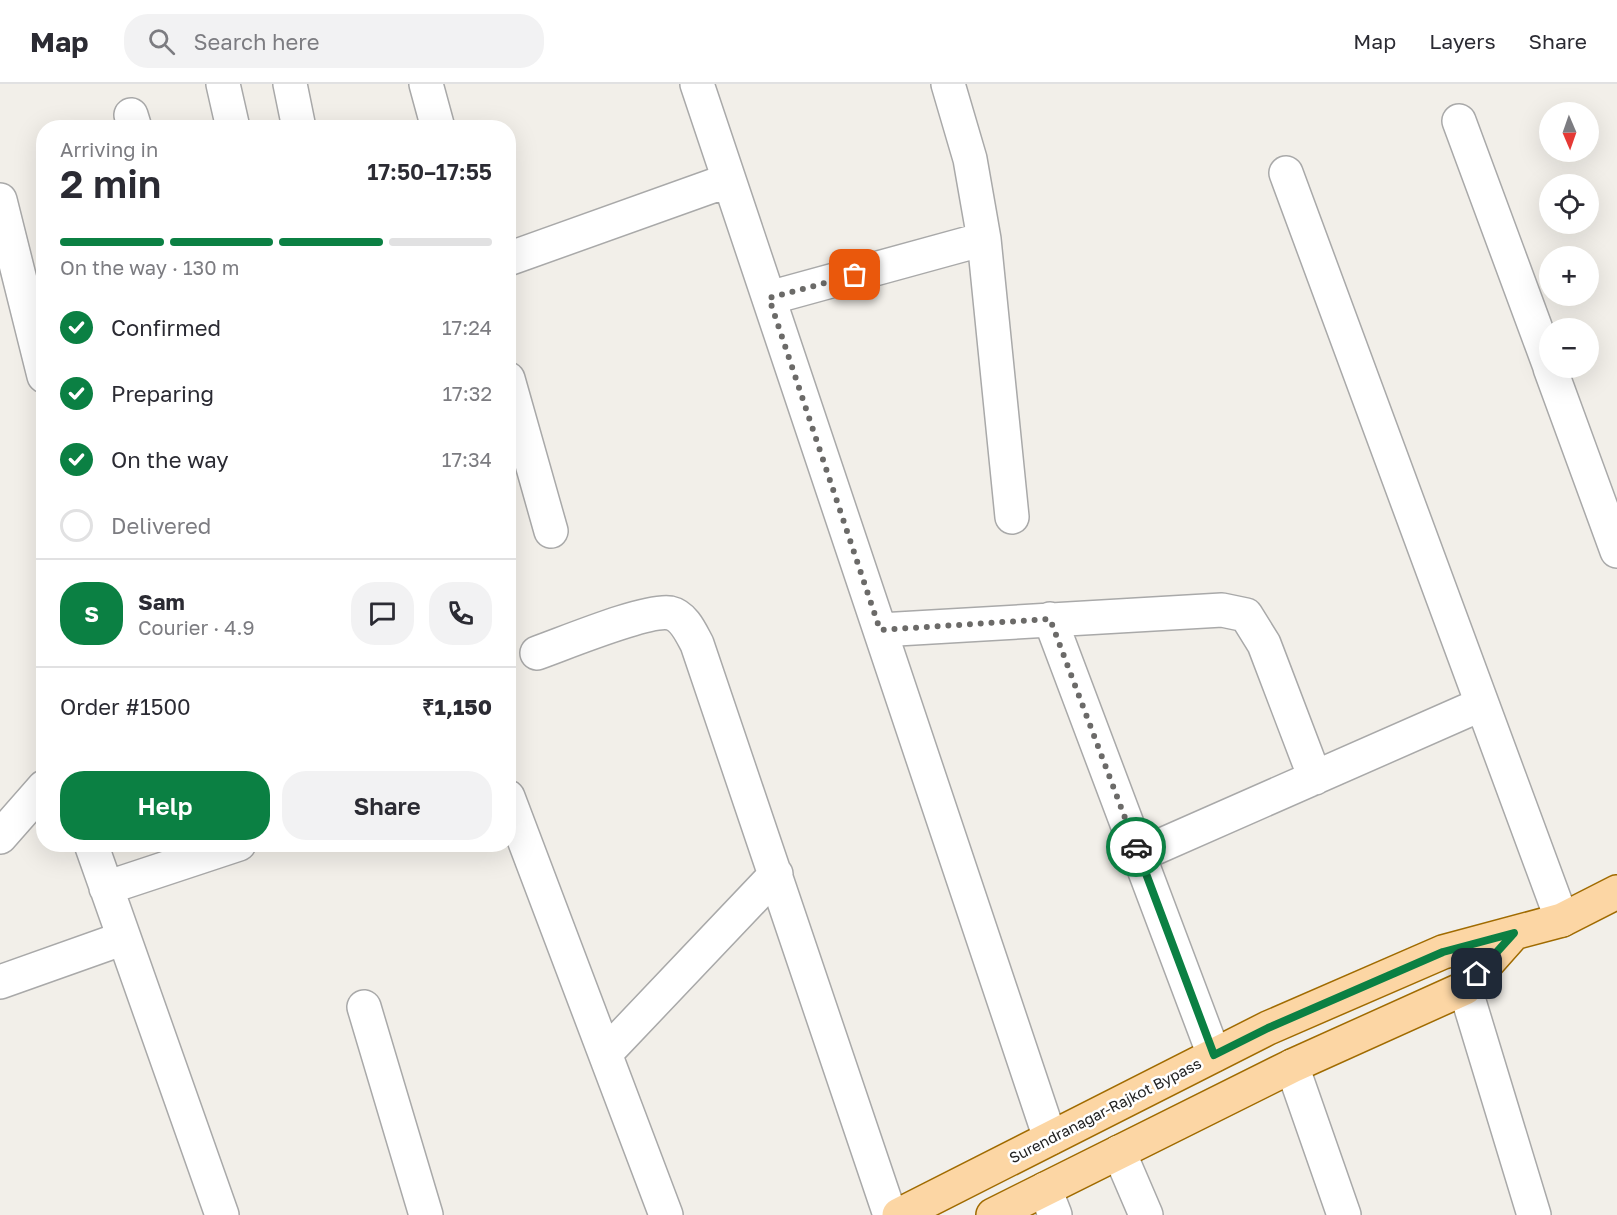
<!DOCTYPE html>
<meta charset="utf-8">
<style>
body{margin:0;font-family:"Golos Text",sans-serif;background:#f2f2f3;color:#2b2b33;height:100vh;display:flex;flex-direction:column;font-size:22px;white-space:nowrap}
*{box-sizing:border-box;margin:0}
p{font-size:20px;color:#7c7c81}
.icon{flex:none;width:33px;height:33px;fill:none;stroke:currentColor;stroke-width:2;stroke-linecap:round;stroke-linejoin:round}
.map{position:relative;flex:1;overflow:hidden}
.side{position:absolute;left:36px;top:36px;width:480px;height:732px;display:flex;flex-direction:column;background:#fff;border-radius:24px;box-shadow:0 6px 24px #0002}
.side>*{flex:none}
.needle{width:39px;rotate:178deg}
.controls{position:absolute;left:1539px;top:18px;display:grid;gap:12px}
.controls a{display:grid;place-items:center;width:60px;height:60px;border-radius:50%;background:#fff;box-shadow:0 6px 24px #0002;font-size:30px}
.pin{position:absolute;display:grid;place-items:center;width:51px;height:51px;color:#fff;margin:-26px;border-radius:12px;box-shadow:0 3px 9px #0006}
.courier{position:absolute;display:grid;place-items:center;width:60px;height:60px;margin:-30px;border:4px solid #0b8043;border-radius:50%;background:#fff;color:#222;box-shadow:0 2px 8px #0007}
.head em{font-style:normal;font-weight:600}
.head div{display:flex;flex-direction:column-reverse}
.head{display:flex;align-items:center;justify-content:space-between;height:102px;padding:0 24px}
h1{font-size:39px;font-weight:600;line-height:45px}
.bar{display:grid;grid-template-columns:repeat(4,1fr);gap:9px 6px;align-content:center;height:72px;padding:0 24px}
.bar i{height:8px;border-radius:4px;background:#e1e1e2}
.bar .on{background:#0b8043}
.bar p{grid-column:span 4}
.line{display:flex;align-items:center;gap:15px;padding:0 24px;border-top:2px solid #e1e1e2}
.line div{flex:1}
.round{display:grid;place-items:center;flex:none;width:63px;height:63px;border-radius:24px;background:#f2f2f3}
ol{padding:0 24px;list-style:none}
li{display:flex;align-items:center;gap:18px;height:66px}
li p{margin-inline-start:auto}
li .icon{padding:6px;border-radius:50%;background:#0b8043;color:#fff;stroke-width:4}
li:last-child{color:#7c7c81}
li i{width:33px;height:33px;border:3px solid #e1e1e2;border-radius:50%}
.action{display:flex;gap:12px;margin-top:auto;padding:12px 24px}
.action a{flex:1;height:69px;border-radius:24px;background:#0b8043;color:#fff;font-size:24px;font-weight:600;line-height:69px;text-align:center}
.action a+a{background:#f2f2f3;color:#2b2b33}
header{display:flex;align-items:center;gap:36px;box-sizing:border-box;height:84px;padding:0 30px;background:#fff;border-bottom:2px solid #e1e1e2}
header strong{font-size:28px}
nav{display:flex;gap:33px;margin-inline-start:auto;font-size:21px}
.search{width:420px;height:54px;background:#f2f2f3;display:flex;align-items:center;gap:15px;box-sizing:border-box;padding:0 21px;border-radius:24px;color:#7c7c81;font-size:22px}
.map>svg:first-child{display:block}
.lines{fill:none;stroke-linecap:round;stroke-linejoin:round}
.street-casing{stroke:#a9a9a9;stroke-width:36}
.primary-casing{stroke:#a06b00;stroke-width:36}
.street{stroke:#fff;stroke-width:33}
.primary{stroke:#fcd6a4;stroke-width:33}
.done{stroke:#6b6a68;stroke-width:6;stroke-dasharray:0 10.8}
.route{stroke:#0b8043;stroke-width:8}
.labels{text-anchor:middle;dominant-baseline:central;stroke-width:5;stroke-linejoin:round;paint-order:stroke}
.street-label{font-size:15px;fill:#222;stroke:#fff}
</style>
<header>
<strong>Map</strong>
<div class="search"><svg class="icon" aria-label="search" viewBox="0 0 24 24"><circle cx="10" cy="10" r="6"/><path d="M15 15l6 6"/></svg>Search here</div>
<nav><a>Map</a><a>Layers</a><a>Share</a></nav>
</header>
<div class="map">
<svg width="1617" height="1131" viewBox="0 0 1617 1131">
<rect width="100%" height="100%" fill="#f2efe9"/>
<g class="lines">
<defs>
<path id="street" d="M223,0l10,44
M290,0l9,44
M426,0l12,44
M697,0l353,1054
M948,0l22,75 14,80 28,278
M131,31l4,13
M1459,37l91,246
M1286,89l276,747
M0,116l44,176
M508,175l221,-79
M769,214l215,-59
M1550,284l67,183
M508,295l43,152
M1050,535l164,436
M880,546l342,-20 24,5 18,29 51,134
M537,569c26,-9 109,-44 133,-40 14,3 21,20 27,31l193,571
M508,713l158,418
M0,753l44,-50
M91,760l131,371
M1139,771l343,-151
M106,804l133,-44
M0,898l124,-44
M1465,904l69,227
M364,923l62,208
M606,969l170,-179
M1292,982l52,149
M1119,1068l27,63
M1045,1105l10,26"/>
<path id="primary" d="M899,1131l369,-187 175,-76 119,-32 55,-28
M993,1131l299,-149 173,-78 49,-55"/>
</defs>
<use href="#street" class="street-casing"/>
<use href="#primary" class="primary-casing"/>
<use href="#street" class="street"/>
<use href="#primary" class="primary"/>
</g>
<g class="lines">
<path class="done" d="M855,191l-86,23 111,332 170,-11 86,228"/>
<path class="route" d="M1136,763l78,208 54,-27 175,-76 71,-19 -37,41"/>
</g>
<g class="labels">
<g class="street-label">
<text transform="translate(1105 1026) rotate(-27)">Surendranagar-Rajkot Bypass</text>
</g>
</g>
</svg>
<div class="controls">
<a><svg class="needle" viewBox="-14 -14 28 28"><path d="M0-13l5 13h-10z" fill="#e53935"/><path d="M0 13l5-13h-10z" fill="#7c7c81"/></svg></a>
<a><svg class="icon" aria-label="locate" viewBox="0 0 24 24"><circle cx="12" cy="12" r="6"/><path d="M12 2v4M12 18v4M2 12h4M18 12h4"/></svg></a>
<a>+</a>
<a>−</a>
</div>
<div class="pin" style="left:855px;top:191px;background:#ea580c"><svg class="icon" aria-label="bag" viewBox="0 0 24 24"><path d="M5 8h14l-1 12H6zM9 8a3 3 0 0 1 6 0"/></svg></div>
<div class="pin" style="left:1477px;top:890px;background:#1f2937"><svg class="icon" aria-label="home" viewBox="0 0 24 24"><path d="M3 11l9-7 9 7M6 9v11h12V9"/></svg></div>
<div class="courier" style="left:1136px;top:763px"><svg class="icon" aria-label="car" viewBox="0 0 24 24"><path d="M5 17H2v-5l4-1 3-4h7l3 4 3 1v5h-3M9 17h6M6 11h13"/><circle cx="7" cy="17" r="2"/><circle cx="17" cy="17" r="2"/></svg></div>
<section class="side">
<div class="head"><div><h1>2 min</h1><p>Arriving in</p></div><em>17:50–17:55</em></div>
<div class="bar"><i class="on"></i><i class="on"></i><i class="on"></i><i></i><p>On the way · 130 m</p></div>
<ol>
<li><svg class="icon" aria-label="check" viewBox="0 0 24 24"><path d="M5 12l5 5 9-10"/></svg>Confirmed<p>17:24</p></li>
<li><svg class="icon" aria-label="check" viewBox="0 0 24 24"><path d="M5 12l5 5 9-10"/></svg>Preparing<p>17:32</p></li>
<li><svg class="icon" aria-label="check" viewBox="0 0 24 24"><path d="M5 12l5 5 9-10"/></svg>On the way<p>17:34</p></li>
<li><i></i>Delivered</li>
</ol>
<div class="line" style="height:108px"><b class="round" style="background:#0b8043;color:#fff">S</b><div><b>Sam</b><p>Courier · 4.9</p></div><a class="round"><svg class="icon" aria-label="chat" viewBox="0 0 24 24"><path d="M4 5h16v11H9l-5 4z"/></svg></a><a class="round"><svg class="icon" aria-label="phone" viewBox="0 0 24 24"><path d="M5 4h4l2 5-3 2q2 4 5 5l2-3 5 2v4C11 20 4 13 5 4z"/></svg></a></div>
<div class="line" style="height:78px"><div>Order #1500</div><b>₹1,150</b></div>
<div class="action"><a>Help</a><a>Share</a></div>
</section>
</div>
